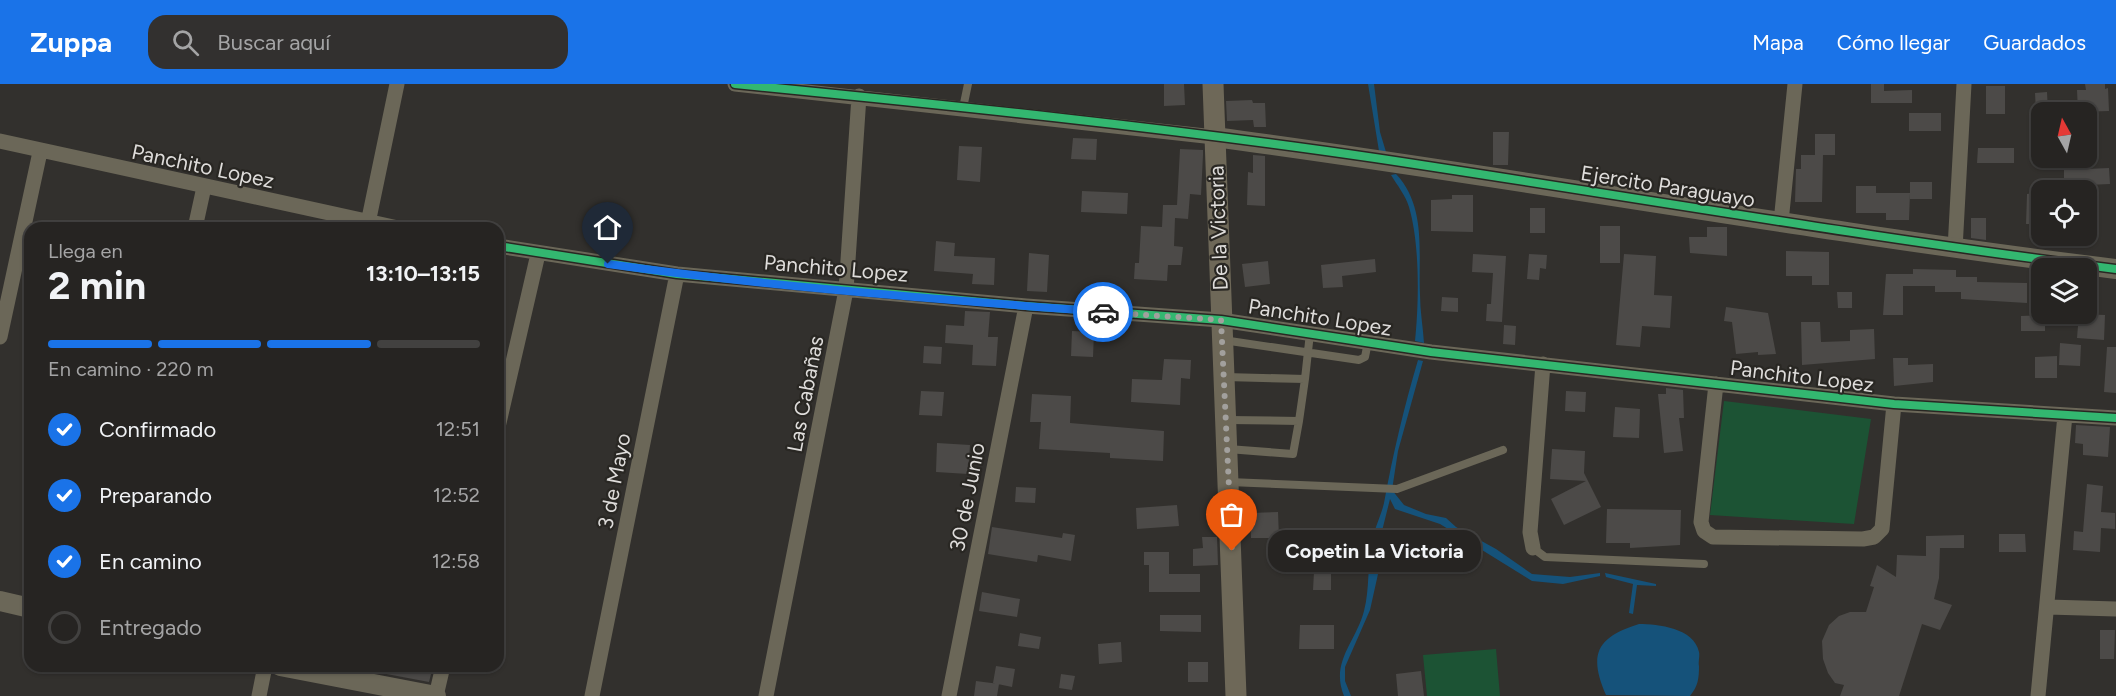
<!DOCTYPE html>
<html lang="es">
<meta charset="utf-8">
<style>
body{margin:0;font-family:Figtree,sans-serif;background:#32302f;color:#f1f3f6;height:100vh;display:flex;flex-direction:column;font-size:22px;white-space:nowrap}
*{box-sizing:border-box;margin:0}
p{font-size:20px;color:#a4a4a5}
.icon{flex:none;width:33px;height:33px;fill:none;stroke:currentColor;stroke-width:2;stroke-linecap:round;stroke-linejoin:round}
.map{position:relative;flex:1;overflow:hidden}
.sheet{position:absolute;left:24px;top:138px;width:480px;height:450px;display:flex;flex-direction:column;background:#262422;border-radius:18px;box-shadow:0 2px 4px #0004,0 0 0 2px #424140}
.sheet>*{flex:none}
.needle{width:39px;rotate:352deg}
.buttons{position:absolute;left:2031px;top:18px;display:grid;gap:12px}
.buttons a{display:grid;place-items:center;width:66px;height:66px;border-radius:12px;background:#262422;box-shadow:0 2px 4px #0004,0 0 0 2px #424140;font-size:30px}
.pin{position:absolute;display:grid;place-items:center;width:51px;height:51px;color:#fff;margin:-62px -26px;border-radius:50% 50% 50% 0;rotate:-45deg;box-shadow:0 0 6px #0007}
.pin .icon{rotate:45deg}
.courier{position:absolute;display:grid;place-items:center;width:60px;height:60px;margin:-30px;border:4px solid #1a73e8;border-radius:50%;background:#fff;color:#222;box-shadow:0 2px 8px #0007}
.bubble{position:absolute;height:42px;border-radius:18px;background:#262422;box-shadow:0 2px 4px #0004,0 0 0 2px #424140;font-size:20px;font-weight:700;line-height:42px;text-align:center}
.headline em{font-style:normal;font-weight:700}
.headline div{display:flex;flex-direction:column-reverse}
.headline{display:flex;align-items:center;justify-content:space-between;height:102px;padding:0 24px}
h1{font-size:39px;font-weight:700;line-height:45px}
.bar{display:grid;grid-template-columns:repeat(4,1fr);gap:9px 6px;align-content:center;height:72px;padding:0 24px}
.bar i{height:8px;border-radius:4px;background:#424140}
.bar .on{background:#1a73e8}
.bar p{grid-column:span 4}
ol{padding:0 24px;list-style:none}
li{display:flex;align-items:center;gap:18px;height:66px}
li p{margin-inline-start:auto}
li .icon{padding:6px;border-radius:50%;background:#1a73e8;color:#fff;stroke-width:4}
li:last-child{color:#a4a4a5}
li i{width:33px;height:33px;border:3px solid #424140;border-radius:50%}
header{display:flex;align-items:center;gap:36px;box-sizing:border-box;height:84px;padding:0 30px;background:#1a73e8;color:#fff}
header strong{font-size:28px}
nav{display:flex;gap:33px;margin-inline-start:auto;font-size:21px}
.search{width:420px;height:54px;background:#32302f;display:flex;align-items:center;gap:15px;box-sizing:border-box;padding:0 21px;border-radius:18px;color:#a4a4a5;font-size:22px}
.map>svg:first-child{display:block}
.green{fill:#1c5334}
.water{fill:#15527a}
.building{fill:#4c4a48}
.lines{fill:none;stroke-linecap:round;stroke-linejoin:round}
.service{stroke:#6b6758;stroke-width:8}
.minor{stroke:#6b6758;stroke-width:15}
.tertiary{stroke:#6b6758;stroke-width:20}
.secondary{stroke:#6e6858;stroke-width:21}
.cycleway-casing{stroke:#292723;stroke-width:11}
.cycleway{stroke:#33b770;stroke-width:8}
.done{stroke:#a2a09d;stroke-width:6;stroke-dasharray:0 10.8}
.route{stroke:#1a73e8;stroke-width:8}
.labels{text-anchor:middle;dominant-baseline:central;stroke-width:4.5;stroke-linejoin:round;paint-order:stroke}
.street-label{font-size:21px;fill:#dedcda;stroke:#292723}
</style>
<header>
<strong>Zuppa</strong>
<div class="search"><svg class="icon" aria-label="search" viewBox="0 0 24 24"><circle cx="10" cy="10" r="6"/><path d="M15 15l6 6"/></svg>Buscar aquí</div>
<nav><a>Mapa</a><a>Cómo llegar</a><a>Guardados</a></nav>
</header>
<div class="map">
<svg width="2116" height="612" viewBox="0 0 2116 612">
<rect width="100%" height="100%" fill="#32302d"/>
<path class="green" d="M1724,317l147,18 -17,105 -144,-9z
M1496,565l4,47h-73l-4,-41z"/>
<path class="water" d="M1368,0h6l6,48 6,20 -7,-1z
M1396,90c31,33 22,80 24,121 0,16 3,32 4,48l-9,-2c4,-38 5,-97 -6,-134 -3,-11 -12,-22 -18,-32z
M1418,276l5,1 -25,90 -6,39 12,15 22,9 20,4 10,9 40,22 36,25 38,3 30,-4v3l-37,8 -31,-3 -92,-57 -45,-15 -5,-10 -10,40 -2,35 -8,36 -25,57v14l6,15h-7c-14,-34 12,-54 20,-85 6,-23 3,-46 8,-69 2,-13 9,-26 12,-39 9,-49 20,-96 34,-143z
M1605,489l51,11v2l-19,-1 -4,29 -4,-1 4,-29 -27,-7z
M1639,540c19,0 55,4 60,28 1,4 -1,10 0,14 0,13 -1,20 -9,30l-84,-1c-18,-41 -9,-58 33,-71z"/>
<path class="building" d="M1164,0h20l1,21 -21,1z
M1871,0h13v7l28,-1v13h-41z
M2085,0h20v5l3,-1 1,23 -31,1 -1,-22h9z
M1986,2h19v28h-19z
M2047,8l1,20h-12l-1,-19z
M1252,16l1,3h12l1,24h-12l-1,-7 -26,1 -1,-20z
M1909,29h32v18h-32z
M1493,48h16l-1,33h-15z
M1815,50h20v21h-12l-1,47h-27l1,-33h5v-14h14z
M1073,54l24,1 -1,21 -25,-1z
M959,62l23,1 -2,35 -23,-2z
M1978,64h36v15h-37z
M1180,65l23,1v5l-2,40 -11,-1 -2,25 -13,-1 -1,28 9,1 -2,18h-13l-1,16 -33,-2 1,-16h4l2,-37 21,1 1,-22h14z
M1253,71l12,1v50l-18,-1 1,-33 5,1z
M2109,84l1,16 -46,2v-16z
M1910,98h22v17h-22z
M1856,102h20v7h34l-1,27h-23v-7h-30z
M1082,107l46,2 -1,21 -46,-2z
M2042,108v32h-16l1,-30z
M1452,111h21v37l-42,-1v-31l21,-1z
M1530,124h15v25h-15z
M1971,134h15v22l-15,-2z
M1600,142h20v37h-20z
M1707,143h20v29l-37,-3 -1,-16h18z
M936,157l19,2 -1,13 41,2 -1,27 -22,-1 1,-10 -39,-3z
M1786,167l43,1v33h-17v-9h-26z
M1029,169l20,2 -2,37 -20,-1z
M1473,170l33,2 -4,66 -16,-1 1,-17h4l2,-31 -21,-1z
M1529,170l18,1 -1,14 -6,-1 -1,12 -12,-1z
M1624,170l32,2 -2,39 18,1 -2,32 -28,-2 -2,21 -24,-2z
M1375,175l1,13 -34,4 1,11 -20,1 -2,-23z
M1268,177l2,23 -25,3 -3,-23z
M1913,185l43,1v7h21v5l50,1v20l-66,-4v-7h-26v-6h-32v29h-20l3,-41h27z
M1837,208h15v16h-14z
M1442,213l16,1v14l-17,-1z
M1726,223l42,6 8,41 -18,1v-3l-22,2 -4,-32 -8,-1z
M965,227l25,1 -2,25h10l-2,29 -24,-1 1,-20 -28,-2 1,-18 18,1z
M2079,230l26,1 -1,25 -27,-2z
M2045,231v16h-24v-15z
M1801,238h19l1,20 29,-1v-11l24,-1 1,30 -73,6z
M1504,241l12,1 -1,19 -12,-1z
M1072,247l22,1 -1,25 -22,-1z
M2060,259l21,2 -1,21 -21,-1z
M924,262l18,1 -1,17 -18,-1z
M2107,263h9v46l-12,-1z
M2057,272v22h-22v-21z
M1893,274h15v7l25,-1v18l-39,4z
M1164,275l27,1 -1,19 -9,-1 -1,27 -49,-3 1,-23 30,1z
M1666,304l17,2 1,28h-5l4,33 -19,2 -6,-59h8z
M921,307l23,1 -2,24 -23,-1z
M1566,307l20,1 -1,20 -20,-1z
M1032,310l39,2 -1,27 94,8 -1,30 -53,-3v-5l-71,-4 2,-27h-11z
M1615,323l25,2 -1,29 -26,-1z
M2076,341l34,2 -2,30 -25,-2v-11l-8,-1z
M937,359l33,2 -2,29 -32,-2z
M1552,365l33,2 -1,22 17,34 -37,18 -13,-26 35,-18 -36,-2z
M2087,400l16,2 -2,26 14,1v16l-14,-1 -1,24 -27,-2 1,-19 9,1z
M1016,403l20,1 -1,15 -20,-1z
M1177,421l2,21 -42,3 -1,-21z
M1607,425l74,1 -1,35 -50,3v-5h-24z
M1278,428l1,26h-28l-1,-25z
M992,443l70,11 1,-5 12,2 -4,26 -33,-6 -1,7 -49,-8z
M1999,450h26l1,18h-27z
M1964,451v13h-24l-1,30 -5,21 18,6 -12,25 -18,-6 -23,72h-59l4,-11 -9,-2 -7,-10 -5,-14 -1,-18 7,-16 10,-9 11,-4h16l8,-25 -4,-1 7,-21 19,12 1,-22 29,1v-20z
M1202,453h15l1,28 -25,1v-17l10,-1z
M1297,454l1,16 -28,1v-16z
M1144,468h25v22h31v18h-51v-27h-5z
M1314,488h17v18h-18z
M982,508l38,7 -3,18 -38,-6z
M1160,531h41v17l-41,-1z
M1300,541h34v24h-35z
M2100,546h15l-1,29h-14z
M1020,549l21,4 -2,12 -21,-3z
M1121,558l1,20 -23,2 -1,-20z
M1188,578h20v20h-20z
M344,582h89l-4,16z
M996,582l19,3 -3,18 -19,-4z
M1421,587l3,25h-26l-2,-22z
M1061,590l14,2 -3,14 -13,-2z
M976,597l23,3 -2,12h-23z"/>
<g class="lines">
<path class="service" d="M963,24l5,-24
M1223,256l136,20 6,-3 3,-15
M1225,293l80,2 -6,42 -71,-1
M1305,295l5,-46
M1228,365l65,5 6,-33
M1229,398l168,7 106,-39
M1533,464l12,9 159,7"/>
<path class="minor" d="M735,0l479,53
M0,57l398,87
M1781,138l14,-138
M195,144l9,-41
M367,144l30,-144
M498,162l179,28 349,32 195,14 210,32 463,52 222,14
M1955,165l9,-165
M0,253l40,-185
M1716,300l-15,138 3,9 9,6 150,2 11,-2 8,-8 12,-125
M498,343l40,-173
M1533,464l-3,-16 13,-168
M2048,523l68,2
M259,612l6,-30
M436,612l7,-30
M592,612l85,-422
M766,612l80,-406 13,-194
M949,612l77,-390
M2038,612l27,-281"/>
<path class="tertiary" d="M1214,53c301,40 600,95 902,132
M0,517l30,7
M280,582l156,30"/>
<path class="secondary" d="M1213,0l23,612"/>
<defs>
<path id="cycleway" d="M735,0c213,21 428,43 640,74 247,37 493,80 741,111
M498,162l179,28 349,32 195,14 210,32 463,52 222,14"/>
</defs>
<use href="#cycleway" class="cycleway-casing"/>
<use href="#cycleway" class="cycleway"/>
</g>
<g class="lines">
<path class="done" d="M1103,228l118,8 11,231"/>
<path class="route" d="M608,180c164,23 330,35 495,48"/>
</g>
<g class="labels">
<g class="street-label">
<text transform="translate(203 82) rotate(12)">Panchito Lopez</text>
<text transform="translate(1668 102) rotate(9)">Ejercito Paraguayo</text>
<text transform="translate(1218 144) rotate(-92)">De la Victoria</text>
<text transform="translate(836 184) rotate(5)">Panchito Lopez</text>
<text transform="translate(1320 233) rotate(9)">Panchito Lopez</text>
<text transform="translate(1802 292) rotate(7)">Panchito Lopez</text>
<text transform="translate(805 310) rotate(-79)">Las Cabañas</text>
<text transform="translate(614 397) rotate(-79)">3 de Mayo</text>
<text transform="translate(967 413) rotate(-79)">30 de Junio</text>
</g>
</g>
</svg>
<div class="buttons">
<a><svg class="needle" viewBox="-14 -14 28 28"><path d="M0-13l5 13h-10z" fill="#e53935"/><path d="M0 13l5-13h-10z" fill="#a4a4a5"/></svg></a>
<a><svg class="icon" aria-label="locate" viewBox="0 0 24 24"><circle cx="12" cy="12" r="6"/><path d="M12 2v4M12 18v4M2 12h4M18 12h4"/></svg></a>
<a><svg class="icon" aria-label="layers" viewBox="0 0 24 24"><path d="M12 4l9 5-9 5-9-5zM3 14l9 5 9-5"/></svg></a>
</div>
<div class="pin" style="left:1232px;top:467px;background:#ea580c"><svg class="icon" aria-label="bag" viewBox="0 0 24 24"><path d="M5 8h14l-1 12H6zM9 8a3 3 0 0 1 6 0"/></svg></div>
<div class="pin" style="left:608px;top:180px;background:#1f2937"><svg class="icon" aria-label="home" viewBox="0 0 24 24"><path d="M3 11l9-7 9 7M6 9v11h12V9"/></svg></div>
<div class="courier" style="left:1103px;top:228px"><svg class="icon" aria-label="car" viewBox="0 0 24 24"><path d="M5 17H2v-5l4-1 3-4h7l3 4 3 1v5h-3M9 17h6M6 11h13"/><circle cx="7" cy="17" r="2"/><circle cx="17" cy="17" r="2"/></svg></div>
<div class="bubble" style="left:1268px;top:446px;width:213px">Copetin La Victoria</div>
<section class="sheet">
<div class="headline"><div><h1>2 min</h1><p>Llega en</p></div><em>13:10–13:15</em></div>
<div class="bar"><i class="on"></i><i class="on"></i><i class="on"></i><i></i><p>En camino · 220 m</p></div>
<ol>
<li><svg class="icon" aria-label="check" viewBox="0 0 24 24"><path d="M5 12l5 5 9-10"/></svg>Confirmado<p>12:51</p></li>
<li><svg class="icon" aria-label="check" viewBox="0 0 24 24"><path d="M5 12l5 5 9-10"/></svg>Preparando<p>12:52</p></li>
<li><svg class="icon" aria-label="check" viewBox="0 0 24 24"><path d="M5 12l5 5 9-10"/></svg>En camino<p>12:58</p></li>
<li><i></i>Entregado</li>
</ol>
</section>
</div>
